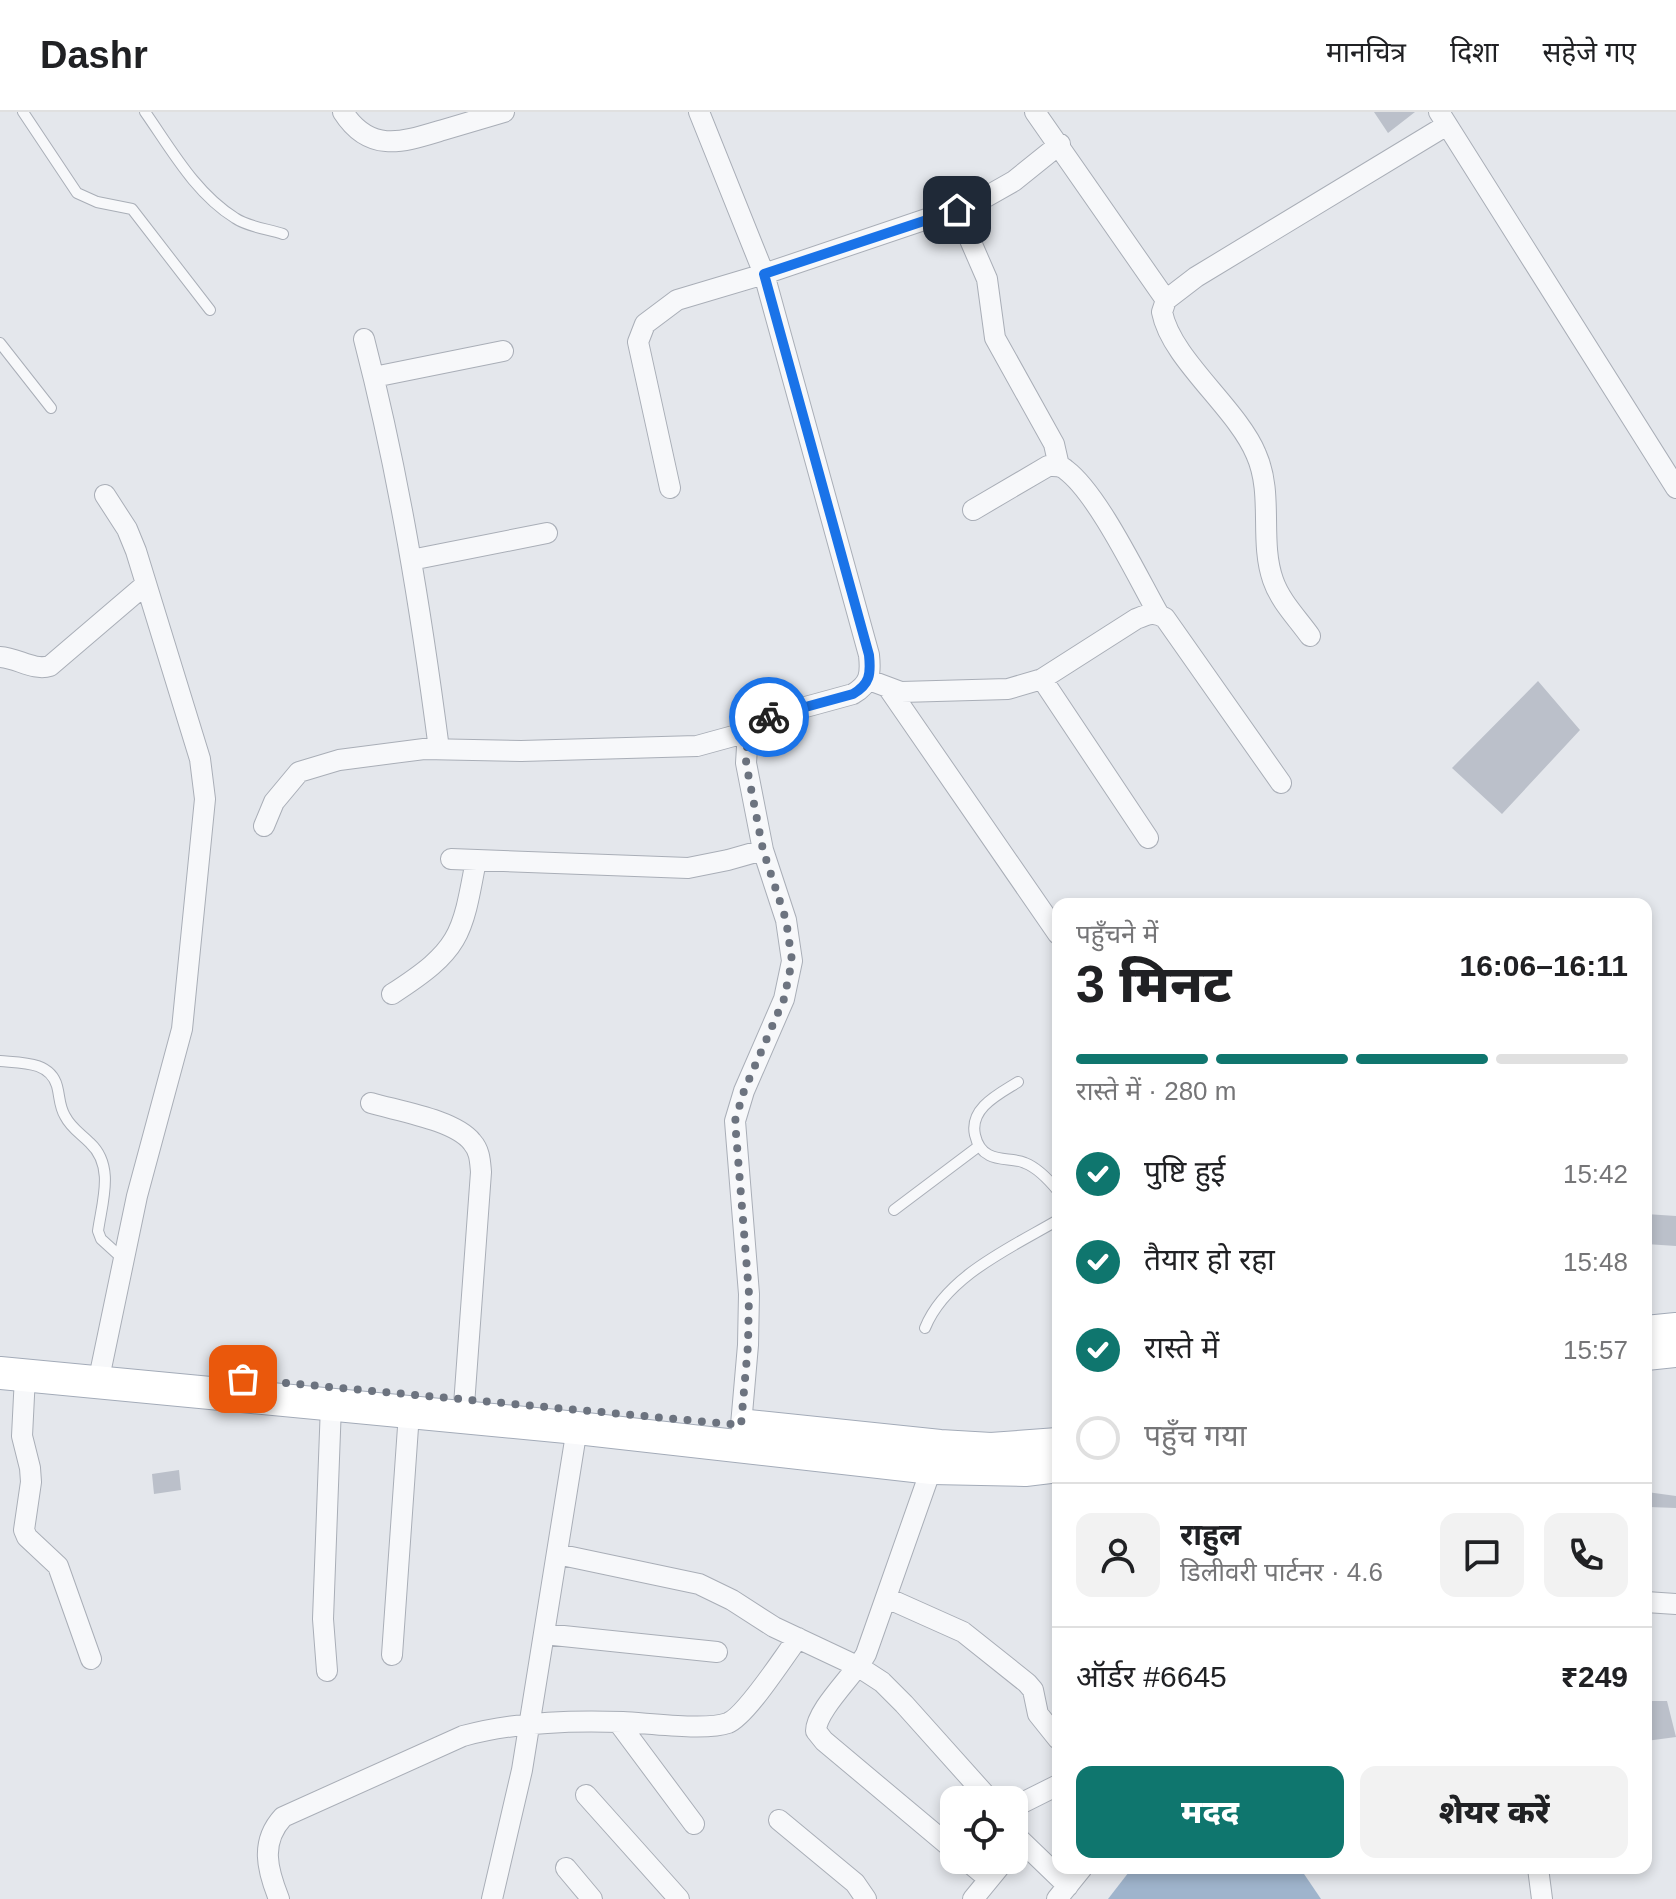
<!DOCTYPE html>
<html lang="hi">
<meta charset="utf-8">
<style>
body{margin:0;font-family:Arial,"Noto Sans Devanagari",sans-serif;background:#f2f2f2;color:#202124;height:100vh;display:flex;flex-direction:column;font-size:30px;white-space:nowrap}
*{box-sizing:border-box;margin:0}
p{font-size:26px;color:#757577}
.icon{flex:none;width:44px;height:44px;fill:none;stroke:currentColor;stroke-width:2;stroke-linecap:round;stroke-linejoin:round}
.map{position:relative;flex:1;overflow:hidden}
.details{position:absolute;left:1052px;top:786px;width:600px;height:976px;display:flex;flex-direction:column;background:#fff;border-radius:16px;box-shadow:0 4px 12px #0003}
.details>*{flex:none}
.fabs{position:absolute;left:940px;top:1674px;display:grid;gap:16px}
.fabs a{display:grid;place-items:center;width:88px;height:88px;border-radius:16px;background:#fff;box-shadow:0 4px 12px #0003;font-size:40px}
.pin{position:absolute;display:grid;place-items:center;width:68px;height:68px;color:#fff;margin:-34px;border-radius:16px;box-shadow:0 4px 12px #0006}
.courier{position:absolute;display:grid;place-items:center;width:80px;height:80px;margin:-40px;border:6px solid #1a73e8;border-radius:50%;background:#fff;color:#222;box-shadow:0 2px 10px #0007}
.summary em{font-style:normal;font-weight:800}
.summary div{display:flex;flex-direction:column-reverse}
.summary{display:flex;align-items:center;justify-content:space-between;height:136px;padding:0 24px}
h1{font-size:52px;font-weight:800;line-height:60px}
.bar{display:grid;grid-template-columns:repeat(4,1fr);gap:12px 8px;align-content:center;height:96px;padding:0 24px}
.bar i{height:10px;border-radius:6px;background:#e0e0e0}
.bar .on{background:#0f766e}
.bar p{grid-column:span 4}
.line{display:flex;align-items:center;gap:20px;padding:0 24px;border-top:2px solid #e0e0e0}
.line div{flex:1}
.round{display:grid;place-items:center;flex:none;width:84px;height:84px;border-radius:16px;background:#f2f2f2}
ol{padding:0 24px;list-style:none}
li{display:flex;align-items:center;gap:24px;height:88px}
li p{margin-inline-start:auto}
li .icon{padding:8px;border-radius:50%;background:#0f766e;color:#fff;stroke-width:4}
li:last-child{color:#757577}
li i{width:44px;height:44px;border:4px solid #e0e0e0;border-radius:50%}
.button{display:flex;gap:16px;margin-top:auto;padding:16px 24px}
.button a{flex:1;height:92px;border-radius:16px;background:#0f766e;color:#fff;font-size:32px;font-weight:800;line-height:92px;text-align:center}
.button a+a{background:#f2f2f2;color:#202124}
header{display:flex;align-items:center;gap:48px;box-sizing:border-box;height:112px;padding:0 40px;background:#fff;border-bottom:2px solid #e0e0e0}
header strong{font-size:38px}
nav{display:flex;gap:44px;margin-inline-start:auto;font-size:28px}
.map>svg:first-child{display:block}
.water{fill:#9fb4cc}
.building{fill:#bbc0ca}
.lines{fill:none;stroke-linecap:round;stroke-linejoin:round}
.service-casing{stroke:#a9aeb7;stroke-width:12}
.minor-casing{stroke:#a9aeb7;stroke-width:22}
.primary-casing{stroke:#a3abb8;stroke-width:34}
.service{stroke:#f7f8fa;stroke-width:10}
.minor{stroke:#f7f8fa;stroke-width:20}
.primary{stroke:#fff;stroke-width:32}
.done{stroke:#6c737f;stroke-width:8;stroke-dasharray:0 14.4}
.route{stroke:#1a73e8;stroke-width:10}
</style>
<header>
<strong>Dashr</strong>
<nav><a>मानचित्र</a><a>दिशा</a><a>सहेजे गए</a></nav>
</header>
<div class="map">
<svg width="1676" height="1787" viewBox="0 0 1676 1787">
<rect width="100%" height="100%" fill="#e4e7ec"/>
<path class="water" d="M1132,1756h168l21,31h-213z"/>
<path class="building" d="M1374,0h41l-27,21z
M1538,569l42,49 -78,84 -50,-46z
M1646,1102l30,2v30l-30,-2z
M179,1358l2,20 -27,4 -2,-20z
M1647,1380l29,4v12l-27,-1z
M1646,1589h21l9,36 -30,4z"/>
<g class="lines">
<defs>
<path id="service" d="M23,0l54,81 20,9 35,7 78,101
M145,0c26,37 50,81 90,106 13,9 33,11 48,16
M0,231l51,65
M0,949c21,2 50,0 57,25 3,11 2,20 8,30 6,12 15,17 25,27 25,23 12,59 8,88l3,8 22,20
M1018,970c-19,12 -49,26 -43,53 2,9 6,16 14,20 11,6 25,3 36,8 13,5 24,17 33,28
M894,1098l85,-64
M925,1216c21,-52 87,-81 133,-108"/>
<path id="minor" d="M343,0c27,42 60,30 100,18 20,-6 40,-12 61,-18
M699,0l65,162 105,381c2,19 1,29 -16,39l-84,23 -12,6 -9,9 -2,31 17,87 23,70 6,41 -8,38 -40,92 -9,30 14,173 -1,51 -7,80
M1035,0l131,188
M1439,0l237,376
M957,98l30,69 8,59 59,106 5,22
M364,227c35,135 57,272 75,410
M374,265l129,-26
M670,376l-32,-146 7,-18 32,-24 87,-26 213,-72 37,-21 46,-37
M973,398l75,-44c7,0 13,-1 18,4 32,24 71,106 92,143
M411,448l136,-27
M1310,524c-12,-17 -30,-35 -37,-56 -14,-40 1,-86 -17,-126 -19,-46 -85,-95 -94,-142l4,-12 30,-23 251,-152
M0,545c18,1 33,14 50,9l96,-82
M1042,567l106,159
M869,568l32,12 107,-3 34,-10 94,-60c12,-5 18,-8 29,-1l116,165
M889,577l169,245
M264,714l10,-24 25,-30 40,-12 85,-11 97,2 176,-5 51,-14
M451,747l237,9 40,-8 35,-10
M392,882c68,-44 70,-57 84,-134
M371,991c27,8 84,17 101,39 8,9 8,19 9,30l-18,247
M25,1264l-3,60 8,32 1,14 -7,48 3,7 31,29 33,93
M98,1271l39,-187 45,-167 23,-230 -5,-40 -64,-208 -9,-22 -22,-34
M935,1346l-69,196c-11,20 -50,56 -50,77l8,10 130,109
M557,1442l142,30 33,16 42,27 85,40 23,15 22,22 86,96
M887,1486l76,34 64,51 6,7 5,24 20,25
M1646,1490l30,2
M544,1522l173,18
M392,1543l17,-242
M327,1559l-4,-52 8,-214
M618,1610l76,102
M586,1683l93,104
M1014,1695l44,-22
M779,1708l76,63 11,16
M1014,1722l54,52
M966,1748l23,19
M566,1756l26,31
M1538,1756l4,31
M279,1787c-12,-30 -19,-57 4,-82l180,-81c51,-14 107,-16 160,-14 24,1 83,9 105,1 19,-8 56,-67 70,-85
M492,1787l30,-129 55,-342
M973,1787l32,-39
M1057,1787l25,-31"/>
<path id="primary" d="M1646,1220l30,-3
M1646,1242l30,-3
M0,1261l577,55 355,40 93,2 33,-4
M748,1314l192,20 51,3 67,-5"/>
</defs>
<use href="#service" class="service-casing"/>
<use href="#minor" class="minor-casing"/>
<use href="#primary" class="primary-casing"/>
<use href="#service" class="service"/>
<use href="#minor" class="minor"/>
<use href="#primary" class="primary"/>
</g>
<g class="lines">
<path class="done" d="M243,1267l498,46 7,-80 1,-51 -14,-173 9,-30 40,-92 8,-38 -6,-41 -23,-70 -17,-87 2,-31 9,-9 12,-6"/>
<path class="route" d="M769,605l84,-23c17,-10 18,-20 16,-39l-105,-381 193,-64"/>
</g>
</svg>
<div class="fabs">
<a><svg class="icon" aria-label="locate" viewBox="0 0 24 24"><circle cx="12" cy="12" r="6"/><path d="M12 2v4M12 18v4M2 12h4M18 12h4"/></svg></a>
</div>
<div class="pin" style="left:243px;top:1267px;background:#ea580c"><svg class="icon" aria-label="bag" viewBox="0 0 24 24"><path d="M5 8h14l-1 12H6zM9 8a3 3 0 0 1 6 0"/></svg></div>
<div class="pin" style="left:957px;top:98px;background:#1f2937"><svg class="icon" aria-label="home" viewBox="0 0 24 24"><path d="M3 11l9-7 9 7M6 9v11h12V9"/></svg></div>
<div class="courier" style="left:769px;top:605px"><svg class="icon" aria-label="bike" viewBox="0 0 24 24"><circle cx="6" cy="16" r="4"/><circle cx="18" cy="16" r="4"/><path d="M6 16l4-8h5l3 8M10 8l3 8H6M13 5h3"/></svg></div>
<section class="details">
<div class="summary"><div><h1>3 मिनट</h1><p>पहुँचने में</p></div><em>16:06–16:11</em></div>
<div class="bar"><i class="on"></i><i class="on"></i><i class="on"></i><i></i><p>रास्ते में · 280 m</p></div>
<ol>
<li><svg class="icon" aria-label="check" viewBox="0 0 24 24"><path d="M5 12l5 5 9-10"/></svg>पुष्टि हुई<p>15:42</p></li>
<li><svg class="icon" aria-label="check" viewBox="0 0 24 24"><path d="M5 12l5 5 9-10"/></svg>तैयार हो रहा<p>15:48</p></li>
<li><svg class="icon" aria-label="check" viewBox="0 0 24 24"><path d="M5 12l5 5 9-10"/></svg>रास्ते में<p>15:57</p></li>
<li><i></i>पहुँच गया</li>
</ol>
<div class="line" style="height:144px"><a class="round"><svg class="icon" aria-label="person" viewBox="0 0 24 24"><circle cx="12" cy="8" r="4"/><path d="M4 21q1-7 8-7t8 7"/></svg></a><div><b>राहुल</b><p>डिलीवरी पार्टनर · 4.6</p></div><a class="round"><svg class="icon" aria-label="chat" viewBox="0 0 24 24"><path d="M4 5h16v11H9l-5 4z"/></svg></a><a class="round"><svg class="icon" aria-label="phone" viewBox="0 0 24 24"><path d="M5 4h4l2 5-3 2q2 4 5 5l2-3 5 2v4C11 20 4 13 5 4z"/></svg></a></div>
<div class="line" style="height:104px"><div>ऑर्डर #6645</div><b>₹249</b></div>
<div class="button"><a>मदद</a><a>शेयर करें</a></div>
</section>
</div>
